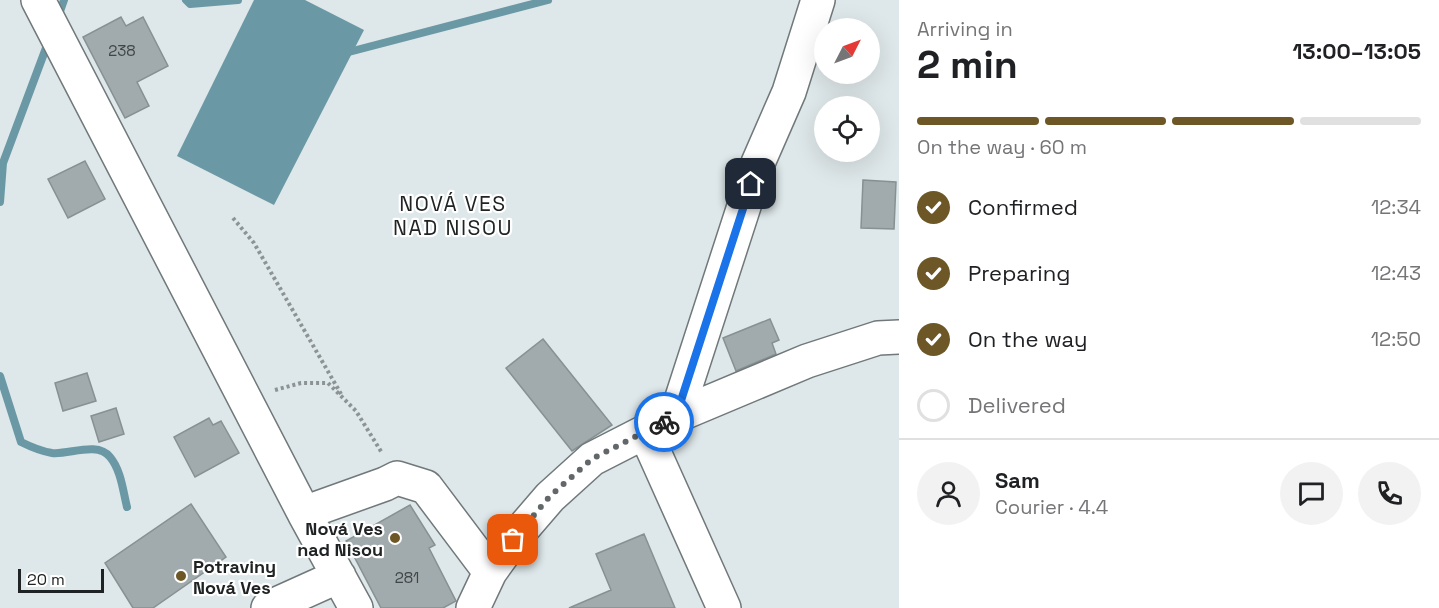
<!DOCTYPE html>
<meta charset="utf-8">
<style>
body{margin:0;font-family:"Space Grotesk",sans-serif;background:#f2f2f2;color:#202124;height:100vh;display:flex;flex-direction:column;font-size:22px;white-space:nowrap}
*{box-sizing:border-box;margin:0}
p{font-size:20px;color:#757577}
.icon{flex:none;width:33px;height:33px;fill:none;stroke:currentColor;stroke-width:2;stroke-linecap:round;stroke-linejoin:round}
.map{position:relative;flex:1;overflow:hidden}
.sheet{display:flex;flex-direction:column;background:#fff;width:540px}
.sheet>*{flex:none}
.needle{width:39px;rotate:48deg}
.fabs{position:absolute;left:814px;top:18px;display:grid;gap:12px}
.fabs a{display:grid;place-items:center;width:66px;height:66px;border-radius:50%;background:#fff;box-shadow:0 6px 24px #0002;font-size:30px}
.scale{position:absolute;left:18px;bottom:15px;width:86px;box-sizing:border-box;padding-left:6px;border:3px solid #202324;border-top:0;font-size:16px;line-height:21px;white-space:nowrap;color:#202324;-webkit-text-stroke:4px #fff;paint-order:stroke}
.pin{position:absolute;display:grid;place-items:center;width:51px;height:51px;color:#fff;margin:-26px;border-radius:12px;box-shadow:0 3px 9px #0006}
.courier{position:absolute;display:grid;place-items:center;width:60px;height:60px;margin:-30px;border:4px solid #1a73e8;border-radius:50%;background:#fff;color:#222;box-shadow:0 2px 8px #0007}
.head em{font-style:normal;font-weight:700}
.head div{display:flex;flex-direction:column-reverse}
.head{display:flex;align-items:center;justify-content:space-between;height:102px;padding:0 18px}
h1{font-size:39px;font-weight:700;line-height:45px}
.bar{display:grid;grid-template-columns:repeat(4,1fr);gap:9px 6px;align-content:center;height:72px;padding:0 18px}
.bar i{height:8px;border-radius:4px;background:#e0e0e0}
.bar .active{background:#6d5726}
.bar p{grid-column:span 4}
.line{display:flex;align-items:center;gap:15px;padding:0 18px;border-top:2px solid #e0e0e0}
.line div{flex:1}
.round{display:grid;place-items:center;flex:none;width:63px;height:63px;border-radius:32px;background:#f2f2f2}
ol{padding:0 18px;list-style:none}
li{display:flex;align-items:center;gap:18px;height:66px}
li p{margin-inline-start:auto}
li .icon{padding:6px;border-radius:50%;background:#6d5726;color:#fff;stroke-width:4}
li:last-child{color:#757577}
li i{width:33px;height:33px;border:3px solid #e0e0e0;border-radius:50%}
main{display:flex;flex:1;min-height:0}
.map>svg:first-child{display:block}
.water{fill:#6a99a5}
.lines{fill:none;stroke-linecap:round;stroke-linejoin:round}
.stream{stroke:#6a99a5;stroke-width:8}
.building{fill:#a1aaac;stroke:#879092;stroke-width:1.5}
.minor-casing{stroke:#70787a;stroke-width:36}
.path{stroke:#8c9394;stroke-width:4;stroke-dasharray:3 3;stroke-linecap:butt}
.minor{stroke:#fff;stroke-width:33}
.done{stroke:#626869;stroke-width:6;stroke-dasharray:0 10.8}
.route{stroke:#1a73e8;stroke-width:8}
.poi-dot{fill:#6d5726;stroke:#fff;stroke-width:2}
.labels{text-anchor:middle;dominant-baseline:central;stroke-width:4.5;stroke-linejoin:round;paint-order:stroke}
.number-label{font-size:15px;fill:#404546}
.poi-label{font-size:18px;font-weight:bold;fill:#202324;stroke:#fff;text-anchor:end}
.quarter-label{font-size:21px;letter-spacing:1.5px;fill:#202324;stroke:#fff}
</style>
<main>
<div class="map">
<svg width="899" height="608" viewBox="0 0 899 608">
<rect width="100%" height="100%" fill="#dee7e9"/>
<path class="water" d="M254,0h51l59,30 -90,175 -97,-49z"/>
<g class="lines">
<path class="stream" d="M186,0l4,4 48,-4
M57,20l7,-20
M345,53l203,-53
M0,202l3,-39 46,-123
M0,376l21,66c10,5 19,9 31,11 17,2 45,-12 58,4 11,13 13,34 17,50"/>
</g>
<path class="building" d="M121,17l5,9 17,-9 25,49 -31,16 12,24 -24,12 -42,-81z
M85,161l20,38 -37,19 -20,-39z
M863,180l33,2 -2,47 -33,-1z
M770,319l9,21 -7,3 4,11 -40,17 -13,-33z
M543,339l69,86 -40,26 -66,-83z
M87,373l9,28 -33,10 -8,-28z
M116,408l8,26 -25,8 -8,-26z
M209,418l4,7 8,-4 18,32 -44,24 -21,-40z
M191,504l35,53 -73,51h-20l-28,-45z
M410,505l25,40 -6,3 27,53 -13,7h-62l-35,-67z
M644,534l31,74h-106l42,-18 -15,-36z"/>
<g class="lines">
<defs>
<path id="minor" d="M38,0l266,513 52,95
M676,416l82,-253 31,-71 29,-92
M645,432l79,176
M304,513l81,-29 12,-6 29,9 64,85
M268,608l71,-32
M473,608l17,-36 23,-32 37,-43 42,-38 84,-43 131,-55 71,-23 21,-1"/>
</defs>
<use href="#minor" class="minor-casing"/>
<path class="path" d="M233,218l21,25 87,151
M275,390l26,-7h27l28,28 26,42"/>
<use href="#minor" class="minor"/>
</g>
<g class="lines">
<path class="done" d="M513,540l37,-44 42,-37 72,-37"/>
<path class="route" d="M664,422l12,-6 75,-232"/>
</g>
<g class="poi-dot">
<circle cx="395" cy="538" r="6"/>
<circle cx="181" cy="576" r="6"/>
</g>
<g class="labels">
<g class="number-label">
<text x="122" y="50">238</text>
<text x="407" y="577">281</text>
</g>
<g class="poi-label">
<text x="383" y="528">Nová Ves<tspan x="383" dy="21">nad Nisou</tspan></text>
<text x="193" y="566" text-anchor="start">Potraviny<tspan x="193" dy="21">Nová Ves</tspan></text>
</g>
<g class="quarter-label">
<text x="453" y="203">NOVÁ VES<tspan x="453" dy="24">NAD NISOU</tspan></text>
</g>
</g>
</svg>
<div class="fabs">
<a><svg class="needle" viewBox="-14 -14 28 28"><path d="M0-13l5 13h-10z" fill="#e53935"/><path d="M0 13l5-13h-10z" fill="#757577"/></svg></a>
<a><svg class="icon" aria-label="locate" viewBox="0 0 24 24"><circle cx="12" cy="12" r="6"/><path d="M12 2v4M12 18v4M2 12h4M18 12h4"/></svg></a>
</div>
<div class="scale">20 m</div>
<div class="pin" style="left:513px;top:540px;background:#ea580c"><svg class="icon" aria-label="bag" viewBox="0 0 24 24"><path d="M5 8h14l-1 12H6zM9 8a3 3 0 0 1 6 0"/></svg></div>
<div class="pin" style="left:751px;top:184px;background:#1f2937"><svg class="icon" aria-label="home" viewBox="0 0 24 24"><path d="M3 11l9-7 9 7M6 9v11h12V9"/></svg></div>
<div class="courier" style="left:664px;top:422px"><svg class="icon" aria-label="bike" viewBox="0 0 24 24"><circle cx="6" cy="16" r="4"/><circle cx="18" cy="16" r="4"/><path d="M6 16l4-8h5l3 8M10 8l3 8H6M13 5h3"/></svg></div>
</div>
<section class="sheet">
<div class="head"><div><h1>2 min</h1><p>Arriving in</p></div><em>13:00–13:05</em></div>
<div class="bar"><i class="active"></i><i class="active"></i><i class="active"></i><i></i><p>On the way · 60 m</p></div>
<ol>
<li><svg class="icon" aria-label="check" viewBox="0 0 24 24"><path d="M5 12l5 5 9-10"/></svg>Confirmed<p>12:34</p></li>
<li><svg class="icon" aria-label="check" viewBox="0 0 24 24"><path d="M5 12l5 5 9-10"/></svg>Preparing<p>12:43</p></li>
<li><svg class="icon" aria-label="check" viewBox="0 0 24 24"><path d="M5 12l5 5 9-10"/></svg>On the way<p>12:50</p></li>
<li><i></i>Delivered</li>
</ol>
<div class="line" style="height:108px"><a class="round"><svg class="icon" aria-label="person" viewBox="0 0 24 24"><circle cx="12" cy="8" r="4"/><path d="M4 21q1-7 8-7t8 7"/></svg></a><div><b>Sam</b><p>Courier · 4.4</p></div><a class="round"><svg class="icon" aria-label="chat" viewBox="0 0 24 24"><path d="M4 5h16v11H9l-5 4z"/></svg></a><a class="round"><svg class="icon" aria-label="phone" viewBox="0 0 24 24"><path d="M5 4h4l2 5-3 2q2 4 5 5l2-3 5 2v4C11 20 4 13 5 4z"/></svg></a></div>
</section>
</main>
